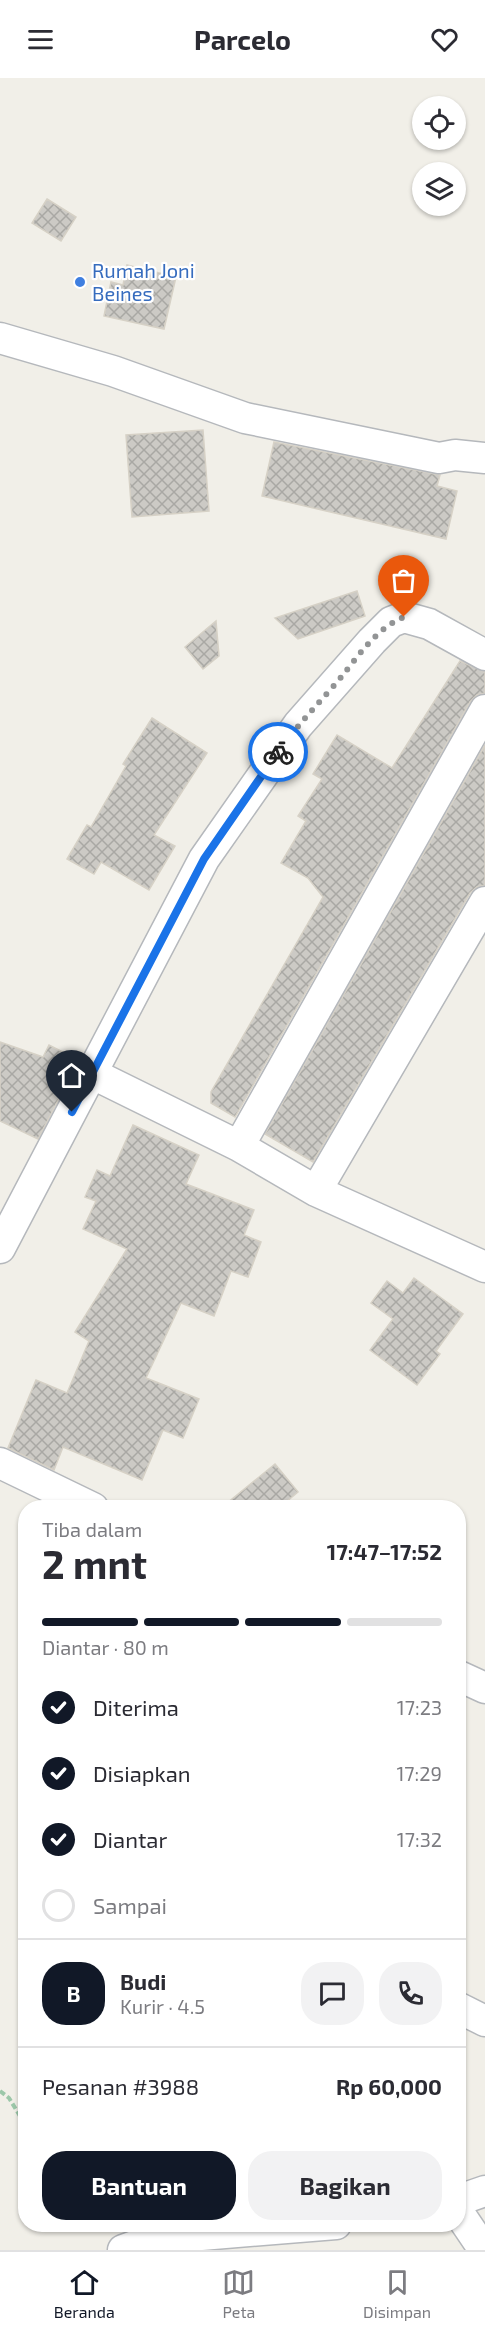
<!DOCTYPE html>
<html lang="id">
<meta charset="utf-8">
<style>
body{margin:0;font-family:"Exo 2",sans-serif;background:#f2f2f3;color:#2b2b33;height:100vh;display:flex;flex-direction:column;font-size:22px;white-space:nowrap}
*{box-sizing:border-box;margin:0}
p{font-size:20px;color:#7c7c81}
.icon{flex:none;width:33px;height:33px;fill:none;stroke:currentColor;stroke-width:2;stroke-linecap:round;stroke-linejoin:round}
.map{position:relative;flex:1;overflow:hidden}
.panel{position:absolute;left:18px;top:1422px;width:448px;height:732px;display:flex;flex-direction:column;background:#fff;border-radius:24px;box-shadow:0 2px 4px #0004}
.panel>*{flex:none}
.tools{position:absolute;left:412px;top:18px;display:grid;gap:12px}
.tools a{display:grid;place-items:center;width:54px;height:54px;border-radius:50%;background:#fff;box-shadow:0 2px 4px #0004;font-size:30px}
.pin{position:absolute;display:grid;place-items:center;width:51px;height:51px;color:#fff;margin:-62px -26px;border-radius:50% 50% 50% 0;rotate:-45deg;box-shadow:0 0 6px #0007}
.pin .icon{rotate:45deg}
.courier{position:absolute;display:grid;place-items:center;width:60px;height:60px;margin:-30px;border:4px solid #1a73e8;border-radius:50%;background:#fff;color:#222;box-shadow:0 2px 8px #0007}
.overview em{font-style:normal;font-weight:700}
.overview div{display:flex;flex-direction:column-reverse}
.overview{display:flex;align-items:center;justify-content:space-between;height:102px;padding:0 24px}
h1{font-size:39px;font-weight:700;line-height:45px}
.bar{display:grid;grid-template-columns:repeat(4,1fr);gap:9px 6px;align-content:center;height:72px;padding:0 24px}
.bar i{height:8px;border-radius:4px;background:#e1e1e2}
.bar .selected{background:#111827}
.bar p{grid-column:span 4}
.line{display:flex;align-items:center;gap:15px;padding:0 24px;border-top:2px solid #e1e1e2}
.line div{flex:1}
.round{display:grid;place-items:center;flex:none;width:63px;height:63px;border-radius:24px;background:#f2f2f3}
ol{padding:0 24px;list-style:none}
li{display:flex;align-items:center;gap:18px;height:66px}
li p{margin-inline-start:auto}
li .icon{padding:6px;border-radius:50%;background:#111827;color:#fff;stroke-width:4}
li:last-child{color:#7c7c81}
li i{width:33px;height:33px;border:3px solid #e1e1e2;border-radius:50%}
.button{display:flex;gap:12px;margin-top:auto;padding:12px 24px}
.button a{flex:1;height:69px;border-radius:24px;background:#111827;color:#fff;font-size:24px;font-weight:700;line-height:69px;text-align:center}
.button a+a{background:#f2f2f3;color:#2b2b33}
header{display:flex;justify-content:space-between;align-items:center;height:78px;padding:0 24px;background:#fff;font-size:27px;font-weight:700}
.tab-bar{display:flex;justify-content:space-around;align-items:center;height:84px;border-top:2px solid #e1e1e2;background:#fff;font-size:16px;color:#7c7c81}
.tab-bar a{display:grid;justify-items:center;gap:3px}
.tab-bar .selected{color:#111827}
.map>svg:first-child{display:block}
.building{fill:url(#building-cross-hatch);stroke:#d6d1c6;stroke-width:1.5}
.lines{fill:none;stroke-linecap:round;stroke-linejoin:round}
.minor-casing{stroke:#b5b8bc;stroke-width:33}
.path{stroke:#9cc7a9;stroke-width:4;stroke-dasharray:6 3;stroke-linecap:butt}
.minor{stroke:#fff;stroke-width:30}
.done{stroke:#929495;stroke-width:6;stroke-dasharray:0 10.8}
.route{stroke:#1a73e8;stroke-width:8}
.shop-dot{fill:#3f7fe0;stroke:#fff;stroke-width:2}
.labels{text-anchor:middle;dominant-baseline:central;stroke-width:4.5;stroke-linejoin:round;paint-order:stroke}
.shop-label{font-size:20px;fill:#366cbe;stroke:#fff;text-anchor:start}
</style>
<header><svg class="icon" aria-label="menu" viewBox="0 0 24 24"><path d="M4 6h16M4 12h16M4 18h16"/></svg>Parcelo<svg class="icon" aria-label="heart" viewBox="0 0 24 24"><path d="M12 20l-8-8c-3-5 5-10 8-4 3-6 11-1 8 4z"/></svg></header>
<div class="map">
<svg width="485" height="2172" viewBox="0 0 485 2172">
<defs>
<pattern id="building-cross-hatch" width="8" height="8" patternUnits="userSpaceOnUse" patternTransform="scale(1.5)"><rect width="8" height="8" fill="#cccac5"/><path d="M0 0l8 8M0 8l8-8" fill="none" stroke="#a9a8a4"/></pattern>
</defs>
<rect width="100%" height="100%" fill="#f1efe8"/>
<path class="building" d="M47,121l29,18 -15,24 -29,-18z
M127,187l49,12 -12,52 -60,-13 7,-34 12,3z
M203,352l6,81 -77,6 -6,-82z
M274,364l166,33 -3,11 20,5 -11,48 -184,-43z
M357,513l8,25 -67,23 -23,-21z
M216,543l3,35 -16,13 -18,-22z
M460,583l25,11v21l-8,2 -7,7 -235,415 -24,-14v-11l112,-195 -15,-19 -27,-15 25,-42 -8,-5 24,-37 -9,-5 24,-39 55,33z
M152,640l55,35 -53,82 21,11 -26,44 -48,-28 -7,12 -27,-15 20,-34 4,2 35,-61 -3,-2z
M485,667v140l-8,2 -7,6 -157,269 -48,-28z
M0,964l43,15 6,-12 30,15 -41,79 -38,-18z
M133,1047l66,30 -13,29 68,26 -10,25 17,7 -13,35 -17,-6 -17,45 -33,-13 -35,75 53,21 -16,39 -20,-8 -21,50 -79,-33 -9,23 -46,-22 28,-68 31,13 22,-52 -14,-9 52,-83 -44,-20 13,-28 -11,-4 12,-27 13,6z
M414,1200l49,36 -27,37 4,3 -23,31 -47,-35 23,-31 -22,-16 16,-22 16,12z
M275,1386l23,28 -19,16h-58z"/>
<g class="lines">
<defs>
<path id="minor" d="M0,260l113,33 132,47 194,40 16,-3 30,3
M93,996l146,72 77,45 169,76
M239,1068l246,-436
M316,1113l169,-289
M0,1170l204,-389 94,-134 74,-84 19,-19 13,-5 25,7 56,31
M0,1385l93,45
M459,1598l26,12
M459,1930l26,13
M459,2122l26,-9
M459,2135l25,37
M123,2172l30,-11 183,-15"/>
</defs>
<use href="#minor" class="minor-casing"/>
<path class="path" d="M0,2013l9,7 17,28"/>
<use href="#minor" class="minor"/>
</g>
<g class="lines">
<path class="done" d="M278,674c18,-25 39,-47 60,-71 19,-23 38,-53 66,-64"/>
<path class="route" d="M72,1034l132,-253 74,-107"/>
</g>
<circle class="shop-dot" cx="80" cy="204" r="6"/>
<g class="labels">
<g class="shop-label">
<text x="92" y="192">Rumah Joni<tspan x="92" dy="23">Beines</tspan></text>
</g>
</g>
</svg>
<div class="tools">
<a><svg class="icon" aria-label="locate" viewBox="0 0 24 24"><circle cx="12" cy="12" r="6"/><path d="M12 2v4M12 18v4M2 12h4M18 12h4"/></svg></a>
<a><svg class="icon" aria-label="layers" viewBox="0 0 24 24"><path d="M12 4l9 5-9 5-9-5zM3 14l9 5 9-5"/></svg></a>
</div>
<div class="pin" style="left:404px;top:539px;background:#ea580c"><svg class="icon" aria-label="bag" viewBox="0 0 24 24"><path d="M5 8h14l-1 12H6zM9 8a3 3 0 0 1 6 0"/></svg></div>
<div class="pin" style="left:72px;top:1034px;background:#1f2937"><svg class="icon" aria-label="home" viewBox="0 0 24 24"><path d="M3 11l9-7 9 7M6 9v11h12V9"/></svg></div>
<div class="courier" style="left:278px;top:674px"><svg class="icon" aria-label="bike" viewBox="0 0 24 24"><circle cx="6" cy="16" r="4"/><circle cx="18" cy="16" r="4"/><path d="M6 16l4-8h5l3 8M10 8l3 8H6M13 5h3"/></svg></div>
<section class="panel">
<div class="overview"><div><h1>2 mnt</h1><p>Tiba dalam</p></div><em>17:47–17:52</em></div>
<div class="bar"><i class="selected"></i><i class="selected"></i><i class="selected"></i><i></i><p>Diantar · 80 m</p></div>
<ol>
<li><svg class="icon" aria-label="check" viewBox="0 0 24 24"><path d="M5 12l5 5 9-10"/></svg>Diterima<p>17:23</p></li>
<li><svg class="icon" aria-label="check" viewBox="0 0 24 24"><path d="M5 12l5 5 9-10"/></svg>Disiapkan<p>17:29</p></li>
<li><svg class="icon" aria-label="check" viewBox="0 0 24 24"><path d="M5 12l5 5 9-10"/></svg>Diantar<p>17:32</p></li>
<li><i></i>Sampai</li>
</ol>
<div class="line" style="height:108px"><b class="round" style="background:#111827;color:#fff">B</b><div><b>Budi</b><p>Kurir · 4.5</p></div><a class="round"><svg class="icon" aria-label="chat" viewBox="0 0 24 24"><path d="M4 5h16v11H9l-5 4z"/></svg></a><a class="round"><svg class="icon" aria-label="phone" viewBox="0 0 24 24"><path d="M5 4h4l2 5-3 2q2 4 5 5l2-3 5 2v4C11 20 4 13 5 4z"/></svg></a></div>
<div class="line" style="height:78px"><div>Pesanan #3988</div><b>Rp 60,000</b></div>
<div class="button"><a>Bantuan</a><a>Bagikan</a></div>
</section>
</div>
<nav class="tab-bar">
<a class="selected"><svg class="icon" aria-label="home" viewBox="0 0 24 24"><path d="M3 11l9-7 9 7M6 9v11h12V9"/></svg>Beranda</a>
<a><svg class="icon" aria-label="map" viewBox="0 0 24 24"><path d="M3 6l6-2 6 2 6-2v14l-6 2-6-2-6 2zM9 4v14M15 6v14"/></svg>Peta</a>
<a><svg class="icon" aria-label="saved" viewBox="0 0 24 24"><path d="M7 4h10v16l-5-4-5 4z"/></svg>Disimpan</a>
</nav>
